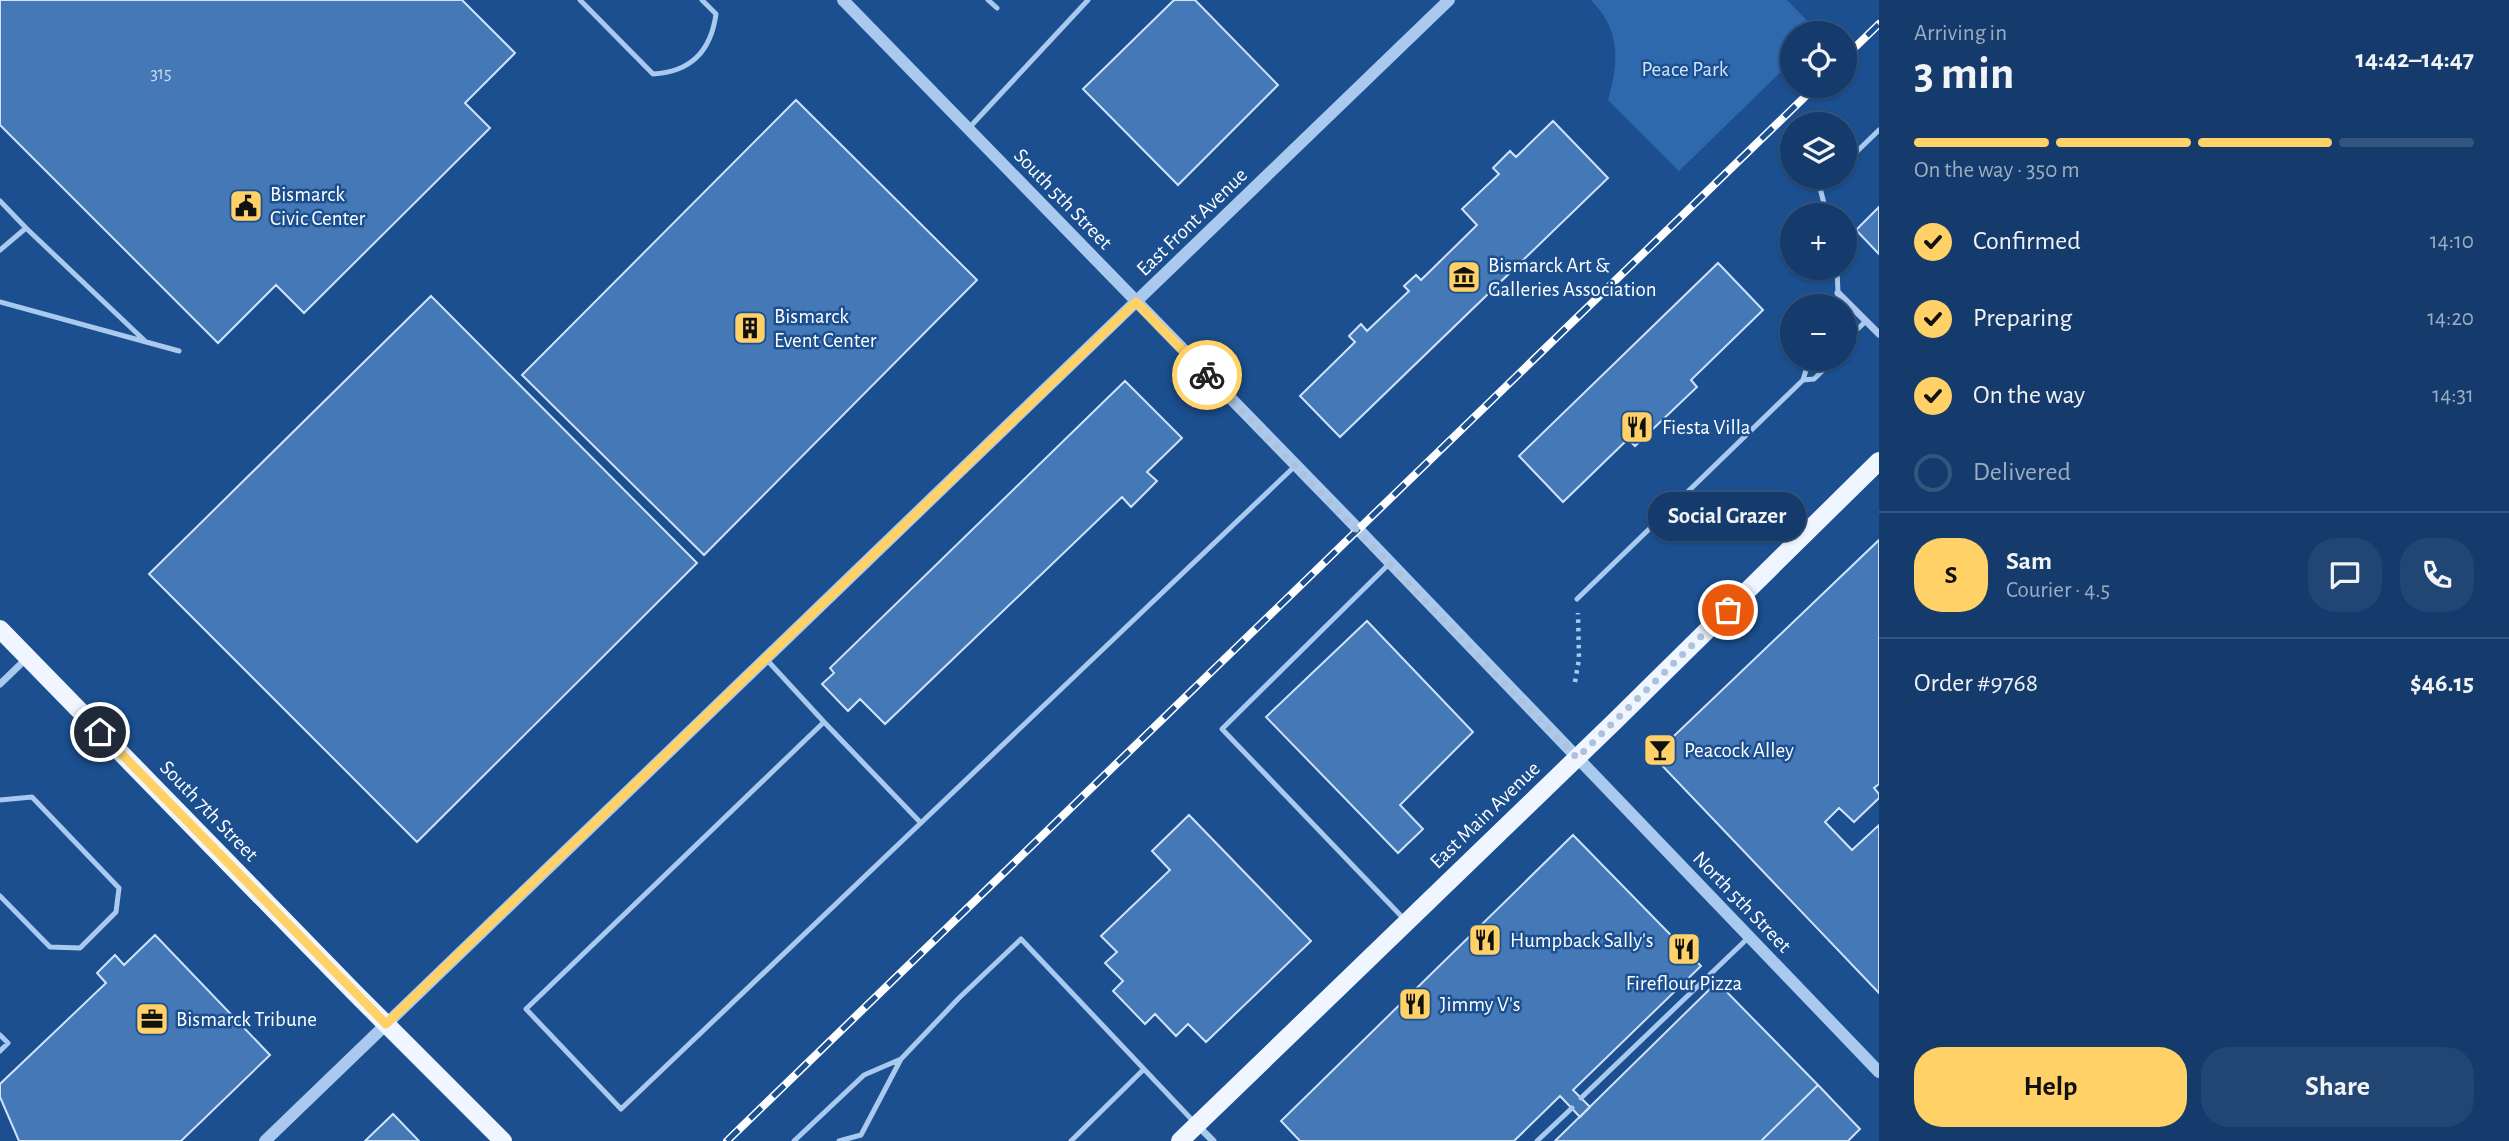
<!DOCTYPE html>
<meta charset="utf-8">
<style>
body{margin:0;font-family:"Alegreya Sans",sans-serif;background:#214673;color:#f1f3f6;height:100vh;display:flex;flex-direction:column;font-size:26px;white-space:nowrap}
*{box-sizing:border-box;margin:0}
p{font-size:23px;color:#9dadc1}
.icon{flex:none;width:38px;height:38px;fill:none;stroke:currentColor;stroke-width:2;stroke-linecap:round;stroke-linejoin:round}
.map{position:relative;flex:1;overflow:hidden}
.panel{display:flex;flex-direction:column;background:#143b6b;width:630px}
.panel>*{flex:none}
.buttons{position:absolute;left:1780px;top:21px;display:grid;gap:14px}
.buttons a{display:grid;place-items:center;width:77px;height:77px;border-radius:50%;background:#143b6b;box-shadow:0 2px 5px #0004,0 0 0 2px #33557e;font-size:35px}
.pin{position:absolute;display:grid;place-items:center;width:60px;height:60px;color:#fff;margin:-30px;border:4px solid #fff;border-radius:50%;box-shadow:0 2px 7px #0007}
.courier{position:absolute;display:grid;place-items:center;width:70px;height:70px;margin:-35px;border:5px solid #ffd166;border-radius:50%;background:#fff;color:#222;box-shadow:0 2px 9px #0007}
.bubble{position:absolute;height:49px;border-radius:24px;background:#143b6b;box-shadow:0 2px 5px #0004,0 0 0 2px #33557e;font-size:23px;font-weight:700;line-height:49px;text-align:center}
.summary em{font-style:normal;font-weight:700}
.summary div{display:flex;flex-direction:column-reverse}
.summary{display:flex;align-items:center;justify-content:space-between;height:119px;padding:0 35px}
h1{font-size:46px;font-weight:700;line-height:52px}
.bar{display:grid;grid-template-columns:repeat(4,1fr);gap:10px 7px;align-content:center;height:84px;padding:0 35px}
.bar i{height:9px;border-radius:5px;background:#33557e}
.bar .on{background:#ffd166}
.bar p{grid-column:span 4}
.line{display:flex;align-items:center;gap:18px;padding:0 35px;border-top:2px solid #33557e}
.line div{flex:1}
.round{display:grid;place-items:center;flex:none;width:74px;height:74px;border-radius:28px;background:#214673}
ol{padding:0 35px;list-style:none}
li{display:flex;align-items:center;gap:21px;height:77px}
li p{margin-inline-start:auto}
li .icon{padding:7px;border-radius:50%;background:#ffd166;color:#111;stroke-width:4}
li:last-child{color:#9dadc1}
li i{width:38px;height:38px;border:4px solid #33557e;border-radius:50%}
.action{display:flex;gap:14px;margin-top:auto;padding:14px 35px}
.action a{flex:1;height:80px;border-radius:28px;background:#ffd166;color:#111;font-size:28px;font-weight:700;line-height:80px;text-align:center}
.action a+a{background:#214673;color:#f1f3f6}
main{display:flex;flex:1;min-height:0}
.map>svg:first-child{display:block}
.green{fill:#2e69ad}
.building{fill:#4478b7;stroke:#cfe3fa;stroke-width:2}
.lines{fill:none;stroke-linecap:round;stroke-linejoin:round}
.path{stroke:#a9c9ee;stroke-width:4.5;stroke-dasharray:3.5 5;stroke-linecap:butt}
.service{stroke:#a9c9ee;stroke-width:5}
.minor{stroke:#a9c9ee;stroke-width:7}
.tertiary{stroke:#a9c9ee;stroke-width:12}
.primary{stroke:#f0f6ff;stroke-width:18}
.rail-casing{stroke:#fff;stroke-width:8}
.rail{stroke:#1b4f8f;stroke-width:5;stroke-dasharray:16;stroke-linecap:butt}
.done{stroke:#afc1d8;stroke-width:7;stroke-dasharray:0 12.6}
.route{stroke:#ffd166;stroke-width:9}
.labels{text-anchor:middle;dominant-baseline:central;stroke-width:5;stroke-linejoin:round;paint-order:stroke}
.number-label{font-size:18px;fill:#d0dded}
.park-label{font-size:21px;fill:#cfe3fa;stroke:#1b4f8f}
.poi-label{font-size:21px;fill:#fff;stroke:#1b4f8f;text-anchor:start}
.street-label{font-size:21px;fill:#fff;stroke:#1b4f8f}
</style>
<main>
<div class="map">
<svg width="1879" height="1141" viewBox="0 0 1879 1141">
<rect width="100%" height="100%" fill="#1b4f8f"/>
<path class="green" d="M1591,0h196l32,33h-27v28l-113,110 -71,-71c11,-39 13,-69 -17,-100z"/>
<path class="building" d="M0,0h462l53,53 -50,50 25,25 -186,185 -28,-28 -58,58 -218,-218z
M1174,0h21l83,85 -100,100 -95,-96z
M796,100l181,180 -273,275 -182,-180z
M1553,121l55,57 -268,259 -40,-41 55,-54 -6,-6 12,-12 6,7 42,-40 -5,-5 12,-11 5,5 56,-55 -15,-16 37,-35 -6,-6 17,-17 6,6z
M1879,207v47l-23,-24z
M1718,263l45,47 -72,70 6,7 -62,59 -7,-7 -65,63 -44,-46z
M431,296l266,267 -280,279 -268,-268z
M1125,381l57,57 -35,34 10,9 -26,26 -9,-10 -237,227 -25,-25 -12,12 -26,-27 12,-11 -4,-5z
M1879,540v244l-5,4 5,6v4l-25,24 -15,-14 -14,14 27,28 27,-25v168l-226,-237z
M1367,621l106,111 -73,73 23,24 -25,24 -132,-136z
M1189,815l122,126 -105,101 -18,-18 -12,12 -21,-22 -10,10 -32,-33 10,-10 -18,-18 12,-11 -16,-16 69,-66 -18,-19z
M1573,835l128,131 -128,124 17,17 -10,10 -20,-21 -46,45h-214l-19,-20z
M155,935l115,120 -89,86h-162l-19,-44v-13l106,-101 -9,-10 18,-18 9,10z
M1717,982l101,103 -57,56h-206z
M1818,1085l42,44 -12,12h-87z
M393,1114l26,27h-54z"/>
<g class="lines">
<path class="path" d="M1575,682l4,-23 -1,-46"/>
<path class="service" d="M580,0l73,74c38,-2 58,-23 63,-60l-14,-14
M988,0l9,8
M968,129l120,-129
M1844,164l35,-34
M0,201l26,27 -26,22
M1827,215l-7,-27 11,-11
M26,228l119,113
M1837,268l1,25
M0,302l179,49
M1844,342l22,-21
M1803,380l11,-1 21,-20
M1390,563l-168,166 183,191
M1577,599l226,-219 4,-13 9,-8
M767,660l57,62 -298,287 95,100 674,-643
M824,722l97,101
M0,800l32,-3 87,91 -3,24 -36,36 -30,-1 -50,-51
M0,1035l8,8 -8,8
M1581,1098l167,-160
M794,1141l70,-66 37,-16
M839,1141l22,-6 40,-76 58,-61 62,-59 174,184
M1071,1141l72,-71
M1537,1141l35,-33"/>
<path class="minor" d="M1838,293l41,41
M0,684l27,-26
M1197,1125l16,16"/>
<path class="tertiary" d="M843,0l515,529 521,543
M265,1141l1184,-1141"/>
<path class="primary" d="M0,629l354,363 149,149
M1180,1141l434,-419 265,-261"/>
<defs>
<path id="rail" d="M1844,58l35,-34
M727,1141l1089,-1055"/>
</defs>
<use href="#rail" class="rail-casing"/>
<use href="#rail" class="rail"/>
</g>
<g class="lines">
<path class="done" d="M1207,375l370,383 151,-148"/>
<path class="route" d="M100,732l286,292 750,-722 71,73"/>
</g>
<defs>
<symbol id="civic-square" viewBox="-11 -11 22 22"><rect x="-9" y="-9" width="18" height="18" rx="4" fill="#ffd166" stroke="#1b4f8f"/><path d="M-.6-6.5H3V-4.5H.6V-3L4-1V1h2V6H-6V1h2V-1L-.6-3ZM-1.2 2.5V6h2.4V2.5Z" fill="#111"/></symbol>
<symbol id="museum-square" viewBox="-11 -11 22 22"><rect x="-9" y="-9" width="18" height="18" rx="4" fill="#ffd166" stroke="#1b4f8f"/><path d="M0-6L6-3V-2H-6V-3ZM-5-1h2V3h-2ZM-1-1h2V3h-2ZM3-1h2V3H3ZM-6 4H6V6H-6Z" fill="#111"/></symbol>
<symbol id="building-square" viewBox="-11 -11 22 22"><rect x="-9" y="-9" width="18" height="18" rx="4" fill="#ffd166" stroke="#1b4f8f"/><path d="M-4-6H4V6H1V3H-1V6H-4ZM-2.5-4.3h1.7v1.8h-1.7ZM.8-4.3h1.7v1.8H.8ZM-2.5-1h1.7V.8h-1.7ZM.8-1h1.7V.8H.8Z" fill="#111"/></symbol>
<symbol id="restaurant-square" viewBox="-11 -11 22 22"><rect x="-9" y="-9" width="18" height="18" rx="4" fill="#ffd166" stroke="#1b4f8f"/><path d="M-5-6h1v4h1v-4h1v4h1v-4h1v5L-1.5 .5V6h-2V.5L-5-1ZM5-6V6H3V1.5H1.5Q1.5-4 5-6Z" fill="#111"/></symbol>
<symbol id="bar-square" viewBox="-11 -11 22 22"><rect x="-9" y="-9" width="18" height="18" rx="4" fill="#ffd166" stroke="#1b4f8f"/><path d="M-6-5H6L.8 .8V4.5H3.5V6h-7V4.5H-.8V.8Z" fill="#111"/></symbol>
<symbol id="office-square" viewBox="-11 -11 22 22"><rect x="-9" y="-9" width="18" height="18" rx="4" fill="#ffd166" stroke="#1b4f8f"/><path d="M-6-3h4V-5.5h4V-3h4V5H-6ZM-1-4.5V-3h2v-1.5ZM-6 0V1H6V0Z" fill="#111"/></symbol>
</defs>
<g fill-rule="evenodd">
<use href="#civic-square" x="227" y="187" width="38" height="38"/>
<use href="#museum-square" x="1445" y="258" width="38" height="38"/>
<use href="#building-square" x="731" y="309" width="38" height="38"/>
<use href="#restaurant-square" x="1618" y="408" width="38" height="38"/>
<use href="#bar-square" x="1641" y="731" width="38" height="38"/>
<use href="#restaurant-square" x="1466" y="921" width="38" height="38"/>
<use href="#restaurant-square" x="1665" y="930" width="38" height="38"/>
<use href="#restaurant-square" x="1396" y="985" width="38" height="38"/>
<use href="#office-square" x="133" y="1000" width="38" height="38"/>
</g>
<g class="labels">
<g class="number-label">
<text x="161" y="74">315</text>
</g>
<g class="park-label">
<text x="1685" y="69">Peace Park</text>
</g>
<g class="poi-label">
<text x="270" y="194">Bismarck<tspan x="270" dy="24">Civic Center</tspan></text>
<text x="1488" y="265">Bismarck Art &amp;<tspan x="1488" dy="24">Galleries Association</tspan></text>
<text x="774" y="316">Bismarck<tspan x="774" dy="24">Event Center</tspan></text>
<text x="1662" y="427">Fiesta Villa</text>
<text x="1684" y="750">Peacock Alley</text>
<text x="1510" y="940">Humpback Sally's</text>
<text x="1684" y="983" text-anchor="middle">Fireflour Pizza</text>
<text x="1440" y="1004">Jimmy V's</text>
<text x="176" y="1019">Bismarck Tribune</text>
</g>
<g class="street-label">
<text transform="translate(1063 199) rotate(46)">South 5th Street</text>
<text transform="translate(1192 222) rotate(-44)">East Front Avenue</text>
<text transform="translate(209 811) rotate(46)">South 7th Street</text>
<text transform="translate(1485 815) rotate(-44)">East Main Avenue</text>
<text transform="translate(1742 902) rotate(46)">North 5th Street</text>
</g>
</g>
</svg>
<div class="buttons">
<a><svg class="icon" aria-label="locate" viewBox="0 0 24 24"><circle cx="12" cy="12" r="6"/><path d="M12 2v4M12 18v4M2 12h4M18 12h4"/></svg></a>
<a><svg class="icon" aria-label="layers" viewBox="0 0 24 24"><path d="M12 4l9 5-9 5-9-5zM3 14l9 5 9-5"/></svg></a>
<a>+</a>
<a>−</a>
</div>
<div class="pin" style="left:1728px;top:610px;background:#ea580c"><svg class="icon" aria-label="bag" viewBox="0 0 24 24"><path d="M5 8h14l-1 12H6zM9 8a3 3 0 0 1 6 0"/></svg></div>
<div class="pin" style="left:100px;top:732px;background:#1f2937"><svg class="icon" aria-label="home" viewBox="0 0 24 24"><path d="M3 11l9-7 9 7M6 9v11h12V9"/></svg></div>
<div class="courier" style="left:1207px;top:375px"><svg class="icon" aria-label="bike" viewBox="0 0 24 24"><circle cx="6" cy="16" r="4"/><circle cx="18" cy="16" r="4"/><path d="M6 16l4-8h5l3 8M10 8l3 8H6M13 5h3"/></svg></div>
<div class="bubble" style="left:1648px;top:492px;width:158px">Social Grazer</div>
</div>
<section class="panel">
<div class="summary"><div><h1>3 min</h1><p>Arriving in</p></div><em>14:42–14:47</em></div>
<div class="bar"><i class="on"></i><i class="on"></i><i class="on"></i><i></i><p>On the way · 350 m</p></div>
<ol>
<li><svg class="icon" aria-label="check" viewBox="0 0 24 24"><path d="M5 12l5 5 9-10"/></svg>Confirmed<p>14:10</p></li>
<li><svg class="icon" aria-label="check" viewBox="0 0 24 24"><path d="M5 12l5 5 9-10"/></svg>Preparing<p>14:20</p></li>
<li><svg class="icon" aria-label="check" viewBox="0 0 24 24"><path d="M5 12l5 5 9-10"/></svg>On the way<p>14:31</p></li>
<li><i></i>Delivered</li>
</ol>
<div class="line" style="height:126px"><b class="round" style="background:#ffd166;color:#111">S</b><div><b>Sam</b><p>Courier · 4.5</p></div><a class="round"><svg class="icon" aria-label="chat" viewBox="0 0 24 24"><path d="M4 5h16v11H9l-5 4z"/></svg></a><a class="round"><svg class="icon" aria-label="phone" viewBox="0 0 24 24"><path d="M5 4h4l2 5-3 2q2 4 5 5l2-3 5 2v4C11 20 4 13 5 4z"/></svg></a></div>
<div class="line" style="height:91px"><div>Order #9768</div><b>$46.15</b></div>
<div class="action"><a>Help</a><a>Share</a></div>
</section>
</main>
